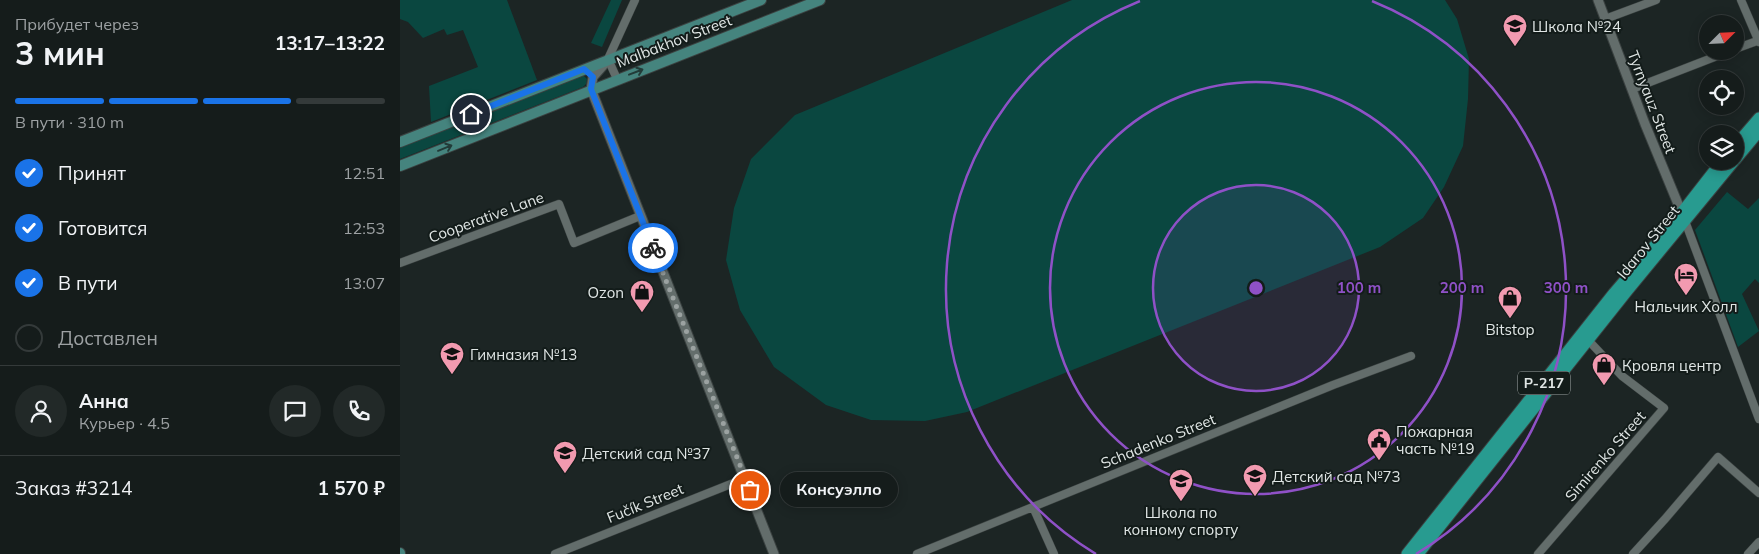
<!DOCTYPE html>
<html lang="ru">
<meta charset="utf-8">
<style>
body{margin:0;font-family:Mulish,sans-serif;background:#222928;color:#f1f3f6;height:100vh;display:flex;flex-direction:column;font-size:19px;white-space:nowrap}
*{box-sizing:border-box;margin:0}
p{font-size:16px;color:#9da1a3}
.icon{flex:none;width:28px;height:28px;fill:none;stroke:currentColor;stroke-width:2;stroke-linecap:round;stroke-linejoin:round}
.map{position:relative;flex:1;overflow:hidden}
.panel{display:flex;flex-direction:column;background:#151c1b;width:400px}
.panel>*{flex:none}
.needle{width:32px;rotate:66deg}
.controls{position:absolute;left:1299px;top:15px;display:grid;gap:10px}
.controls a{display:grid;place-items:center;width:45px;height:45px;border-radius:50%;background:#151c1b;box-shadow:0 2px 12px #0003,0 0 0 1px #343a3a;font-size:25px}
.pin{position:absolute;display:grid;place-items:center;width:42px;height:42px;color:#fff;margin:-21px;border:2px solid #fff;border-radius:50%;box-shadow:0 1px 5px #0007}
.courier{position:absolute;display:grid;place-items:center;width:50px;height:50px;margin:-25px;border:4px solid #1a73e8;border-radius:50%;background:#fff;color:#222;box-shadow:0 1px 6px #0007}
.bubble{position:absolute;height:35px;border-radius:18px;background:#151c1b;box-shadow:0 2px 12px #0003,0 0 0 1px #343a3a;font-size:16px;font-weight:700;line-height:35px;text-align:center}
.summary em{font-style:normal;font-weight:700}
.summary div{display:flex;flex-direction:column-reverse}
.summary{display:flex;align-items:center;justify-content:space-between;height:85px;padding:0 15px}
h1{font-size:32px;font-weight:700;line-height:38px}
.bar{display:grid;grid-template-columns:repeat(4,1fr);gap:8px 5px;align-content:center;height:60px;padding:0 15px}
.bar i{height:6px;border-radius:4px;background:#343a3a}
.bar .selected{background:#1a73e8}
.bar p{grid-column:span 4}
.line{display:flex;align-items:center;gap:12px;padding:0 15px;border-top:1px solid #343a3a}
.line div{flex:1}
.round{display:grid;place-items:center;flex:none;width:52px;height:52px;border-radius:26px;background:#222928}
ol{padding:0 15px;list-style:none}
li{display:flex;align-items:center;gap:15px;height:55px}
li p{margin-inline-start:auto}
li .icon{padding:5px;border-radius:50%;background:#1a73e8;color:#fff;stroke-width:4}
li:last-child{color:#9da1a3}
li i{width:28px;height:28px;border:2px solid #343a3a;border-radius:50%}
main{display:flex;flex:1;min-height:0}
.map>svg:first-child{display:block}
.green{fill:#0a4740}
.lines{fill:none;stroke-linecap:round;stroke-linejoin:round}
.minor-casing{stroke:#3b4241;stroke-width:9}
.tertiary-casing{stroke:#3b4241;stroke-width:11}
.secondary-casing{stroke:#3b4241;stroke-width:12}
.primary-casing{stroke:#3b4241;stroke-width:13}
.minor{stroke:#636d6b;stroke-width:8}
.tertiary{stroke:#636d6b;stroke-width:9}
.secondary{stroke:#45847e;stroke-width:10}
.primary{stroke:#289b90;stroke-width:11}
.oneway{stroke:#223b38}
.done{stroke:#9ba2a1;stroke-width:5;stroke-dasharray:0 9}
.route{stroke:#1a73e8;stroke-width:6}
.ring{fill:none;stroke:#8f51c7;stroke-width:2.5}
.labels{text-anchor:middle;dominant-baseline:central;stroke-width:4;stroke-linejoin:round;paint-order:stroke}
.shield{fill:#131c1a;stroke:#a2a9a8;stroke-width:1}
.shield-label{font-size:14px;font-weight:bold;fill:#e0e6e5}
.poi-label{font-size:15px;fill:#e0e6e5;stroke:#131c1a;text-anchor:start}
.street-label{font-size:15px;fill:#e0e6e5;stroke:#131c1a}
.centre{fill:#8f51c7;stroke:#131c1a;stroke-width:2.5}
.ring-label{font-size:15px;text-anchor:middle;font-weight:bold;fill:#8f51c7;stroke:#131c1a;stroke-width:4;stroke-linejoin:round;paint-order:stroke}
</style>
<main>
<section class="panel">
<div class="summary"><div><h1>3 мин</h1><p>Прибудет через</p></div><em>13:17–13:22</em></div>
<div class="bar"><i class="selected"></i><i class="selected"></i><i class="selected"></i><i></i><p>В пути · 310 m</p></div>
<ol>
<li><svg class="icon" aria-label="check" viewBox="0 0 24 24"><path d="M5 12l5 5 9-10"/></svg>Принят<p>12:51</p></li>
<li><svg class="icon" aria-label="check" viewBox="0 0 24 24"><path d="M5 12l5 5 9-10"/></svg>Готовится<p>12:53</p></li>
<li><svg class="icon" aria-label="check" viewBox="0 0 24 24"><path d="M5 12l5 5 9-10"/></svg>В пути<p>13:07</p></li>
<li><i></i>Доставлен</li>
</ol>
<div class="line" style="height:90px"><a class="round"><svg class="icon" aria-label="person" viewBox="0 0 24 24"><circle cx="12" cy="8" r="4"/><path d="M4 21q1-7 8-7t8 7"/></svg></a><div><b>Анна</b><p>Курьер · 4.5</p></div><a class="round"><svg class="icon" aria-label="chat" viewBox="0 0 24 24"><path d="M4 5h16v11H9l-5 4z"/></svg></a><a class="round"><svg class="icon" aria-label="phone" viewBox="0 0 24 24"><path d="M5 4h4l2 5-3 2q2 4 5 5l2-3 5 2v4C11 20 4 13 5 4z"/></svg></a></div>
<div class="line" style="height:65px"><div>Заказ #3214</div><b>1 570 ₽</b></div>
</section>
<div class="map">
<svg width="1359" height="554" viewBox="0 0 1359 554">
<rect width="100%" height="100%" fill="#1c2524"/>
<path class="green" d="M0,0h107l30,80 -106,42 -2,-36 49,-19 -15,-37 -16,5 -3,-6 -21,9 -15,-16 -8,-3z
M211,0h11l-20,47 -11,-4z
M672,0h373l12,19 12,40 -1,40 -5,47 -19,41 -21,31 -43,29 -413,165 -42,9 -54,-1 -45,-15 -52,-38 -34,-57 -14,-50 8,-52 17,-49 44,-44z
M180,76h4l3,3 -1,5 -3,3 -183,72v-13z
M1327,192l21,17 11,-11v85l-4,-4 -13,15 17,37 -21,16 -43,-117z"/>
<g class="lines">
<defs>
<path id="minor" d="M1341,0l18,42
M1205,19l51,-19
M1335,49l22,-8
M217,79l-9,-20 27,-59
M1232,89l98,-38
M1285,221l74,198
M0,263l159,-59 15,39 66,-27
M633,507l21,47
M155,554l191,-76
M517,554l416,-169 78,-29
M1138,554l126,-146 -42,-32 -34,-36
M1233,554l32,-35 53,-62 41,36
M1348,554l11,-12"/>
<path id="tertiary" d="M1198,0l47,124 38,92
M208,60l-15,17 -2,12 183,465"/>
<path id="secondary" d="M0,142l361,-142
M0,166l420,-166
M0,553v1"/>
<path id="primary" d="M1335,146l24,-28
M1335,160l24,-29
M1007,554l207,-261 55,-64 53,-68
M1018,554l209,-263 107,-130"/>
</defs>
<use href="#minor" class="minor-casing"/>
<use href="#tertiary" class="tertiary-casing"/>
<use href="#secondary" class="secondary-casing"/>
<use href="#primary" class="primary-casing"/>
<use href="#minor" class="minor"/>
<use href="#tertiary" class="tertiary"/>
<use href="#secondary" class="secondary"/>
<use href="#primary" class="primary"/>
</g>
<defs><path id="oneway-shaft" d="M-6 0H5M1.5-3L5.5 0L1.5 3" fill="none" stroke-width="1.6" stroke-linecap="round" stroke-linejoin="round" transform="scale(1.25)"/></defs>
<g class="oneway">
<use href="#oneway-shaft" transform="translate(236 72) rotate(-21)"/>
<use href="#oneway-shaft" transform="translate(45 148) rotate(-22)"/>
</g>
<g class="lines">
<path class="done" d="M253,248l97,242"/>
<path class="route" d="M71,114l113,-45 9,8 -2,12 62,159"/>
</g>
<circle cx="856" cy="288" r="103" fill="#8f51c7" fill-opacity=".12"/>
<g class="ring">
<circle cx="856" cy="288" r="103"/>
<circle cx="856" cy="288" r="206"/>
<path d="M696 554A310 310 0 0 1 740 1M972 1A310 310 0 0 1 1016 554"/>
</g>
<defs>
<symbol id="school-pin" viewBox="-11 -11 22 30"><path d="M0 17L-7.5 6A9.5 9.5 0 1 1 7.5 6Z" fill="#f29ab0" stroke="#131c1a"/><path d="M0-5L7-2L0 1L-7-2ZM-4 1L0 2.5L4 1V4Q0 6-4 4Z" fill="#111"/></symbol>
<symbol id="hotel-pin" viewBox="-11 -11 22 30"><path d="M0 17L-7.5 6A9.5 9.5 0 1 1 7.5 6Z" fill="#f29ab0" stroke="#131c1a"/><path d="M-6-4.5h1.5V1H6V5H4.5V3h-9V5H-6ZM-4 0a1.8 1.8 0 1 1 3.6 0ZM.5 0V-2.5h3Q6-2.5 6 0Z" fill="#111"/></symbol>
<symbol id="shop-pin" viewBox="-11 -11 22 30"><path d="M0 17L-7.5 6A9.5 9.5 0 1 1 7.5 6Z" fill="#f29ab0" stroke="#131c1a"/><path d="M-5-2.5h2.3a2.7 3.5 0 0 1 5.4 0H5L5.5 6h-11ZM-1.5-2.5h3a1.5 2.3 0 0 0-3 0Z" fill="#111"/></symbol>
<symbol id="civic-pin" viewBox="-11 -11 22 30"><path d="M0 17L-7.5 6A9.5 9.5 0 1 1 7.5 6Z" fill="#f29ab0" stroke="#131c1a"/><path d="M-.6-6.5H3V-4.5H.6V-3L4-1V1h2V6H-6V1h2V-1L-.6-3ZM-1.2 2.5V6h2.4V2.5Z" fill="#111"/></symbol>
</defs>
<g fill-rule="evenodd">
<use href="#school-pin" x="1101" y="12" width="28" height="38"/>
<use href="#hotel-pin" x="1272" y="261" width="28" height="38"/>
<use href="#shop-pin" x="228" y="278" width="28" height="38"/>
<use href="#shop-pin" x="1096" y="284" width="28" height="38"/>
<use href="#school-pin" x="38" y="340" width="28" height="38"/>
<use href="#shop-pin" x="1190" y="351" width="28" height="38"/>
<use href="#civic-pin" x="965" y="426" width="28" height="38"/>
<use href="#school-pin" x="151" y="439" width="28" height="38"/>
<use href="#school-pin" x="841" y="462" width="28" height="38"/>
<use href="#school-pin" x="767" y="467" width="28" height="38"/>
</g>
<g class="labels">
<rect class="shield" x="1118" y="371.5" width="52" height="23" rx="4"/>
<g class="shield-label">
<text x="1144" y="383">Р-217</text>
</g>
<g class="poi-label">
<text x="1132" y="26">Школа №24</text>
<text x="224" y="292" text-anchor="end">Ozon</text>
<text x="1286" y="306" text-anchor="middle">Нальчик Холл</text>
<text x="1110" y="329" text-anchor="middle">Bitstop</text>
<text x="70" y="354">Гимназия №13</text>
<text x="1222" y="365">Кровля центр</text>
<text x="996" y="431">Пожарная<tspan x="996" dy="17">часть №19</tspan></text>
<text x="182" y="453">Детский сад №37</text>
<text x="872" y="476">Детский сад №73</text>
<text x="781" y="512" text-anchor="middle">Школа по<tspan x="781" dy="17">конному спорту</tspan></text>
</g>
<g class="street-label">
<text transform="translate(274 41) rotate(-21)">Malbakhov Street</text>
<text transform="translate(1252 102) rotate(69)">Tyrnyauz Street</text>
<text transform="translate(86 217) rotate(-20)">Cooperative Lane</text>
<text transform="translate(1248 242) rotate(-51)">Idarov Street</text>
<text transform="translate(758 441) rotate(-22)">Schadenko Street</text>
<text transform="translate(1205 456) rotate(-49)">Simirenko Street</text>
<text transform="translate(245 503) rotate(-22)">Fučík Street</text>
</g>
</g>
<circle cx="856" cy="288" r="8" class="centre"/>
<g class="ring-label">
<text x="959" y="293">100 m</text>
<text x="1062" y="293">200 m</text>
<text x="1166" y="293">300 m</text>
</g>
</svg>
<div class="controls">
<a><svg class="needle" viewBox="-14 -14 28 28"><path d="M0-13l5 13h-10z" fill="#e53935"/><path d="M0 13l5-13h-10z" fill="#9da1a3"/></svg></a>
<a><svg class="icon" aria-label="locate" viewBox="0 0 24 24"><circle cx="12" cy="12" r="6"/><path d="M12 2v4M12 18v4M2 12h4M18 12h4"/></svg></a>
<a><svg class="icon" aria-label="layers" viewBox="0 0 24 24"><path d="M12 4l9 5-9 5-9-5zM3 14l9 5 9-5"/></svg></a>
</div>
<div class="pin" style="left:350px;top:490px;background:#ea580c"><svg class="icon" aria-label="bag" viewBox="0 0 24 24"><path d="M5 8h14l-1 12H6zM9 8a3 3 0 0 1 6 0"/></svg></div>
<div class="pin" style="left:71px;top:114px;background:#1f2937"><svg class="icon" aria-label="home" viewBox="0 0 24 24"><path d="M3 11l9-7 9 7M6 9v11h12V9"/></svg></div>
<div class="courier" style="left:253px;top:248px"><svg class="icon" aria-label="bike" viewBox="0 0 24 24"><circle cx="6" cy="16" r="4"/><circle cx="18" cy="16" r="4"/><path d="M6 16l4-8h5l3 8M10 8l3 8H6M13 5h3"/></svg></div>
<div class="bubble" style="left:380px;top:472px;width:118px">Консуэлло</div>
</div>
</main>
